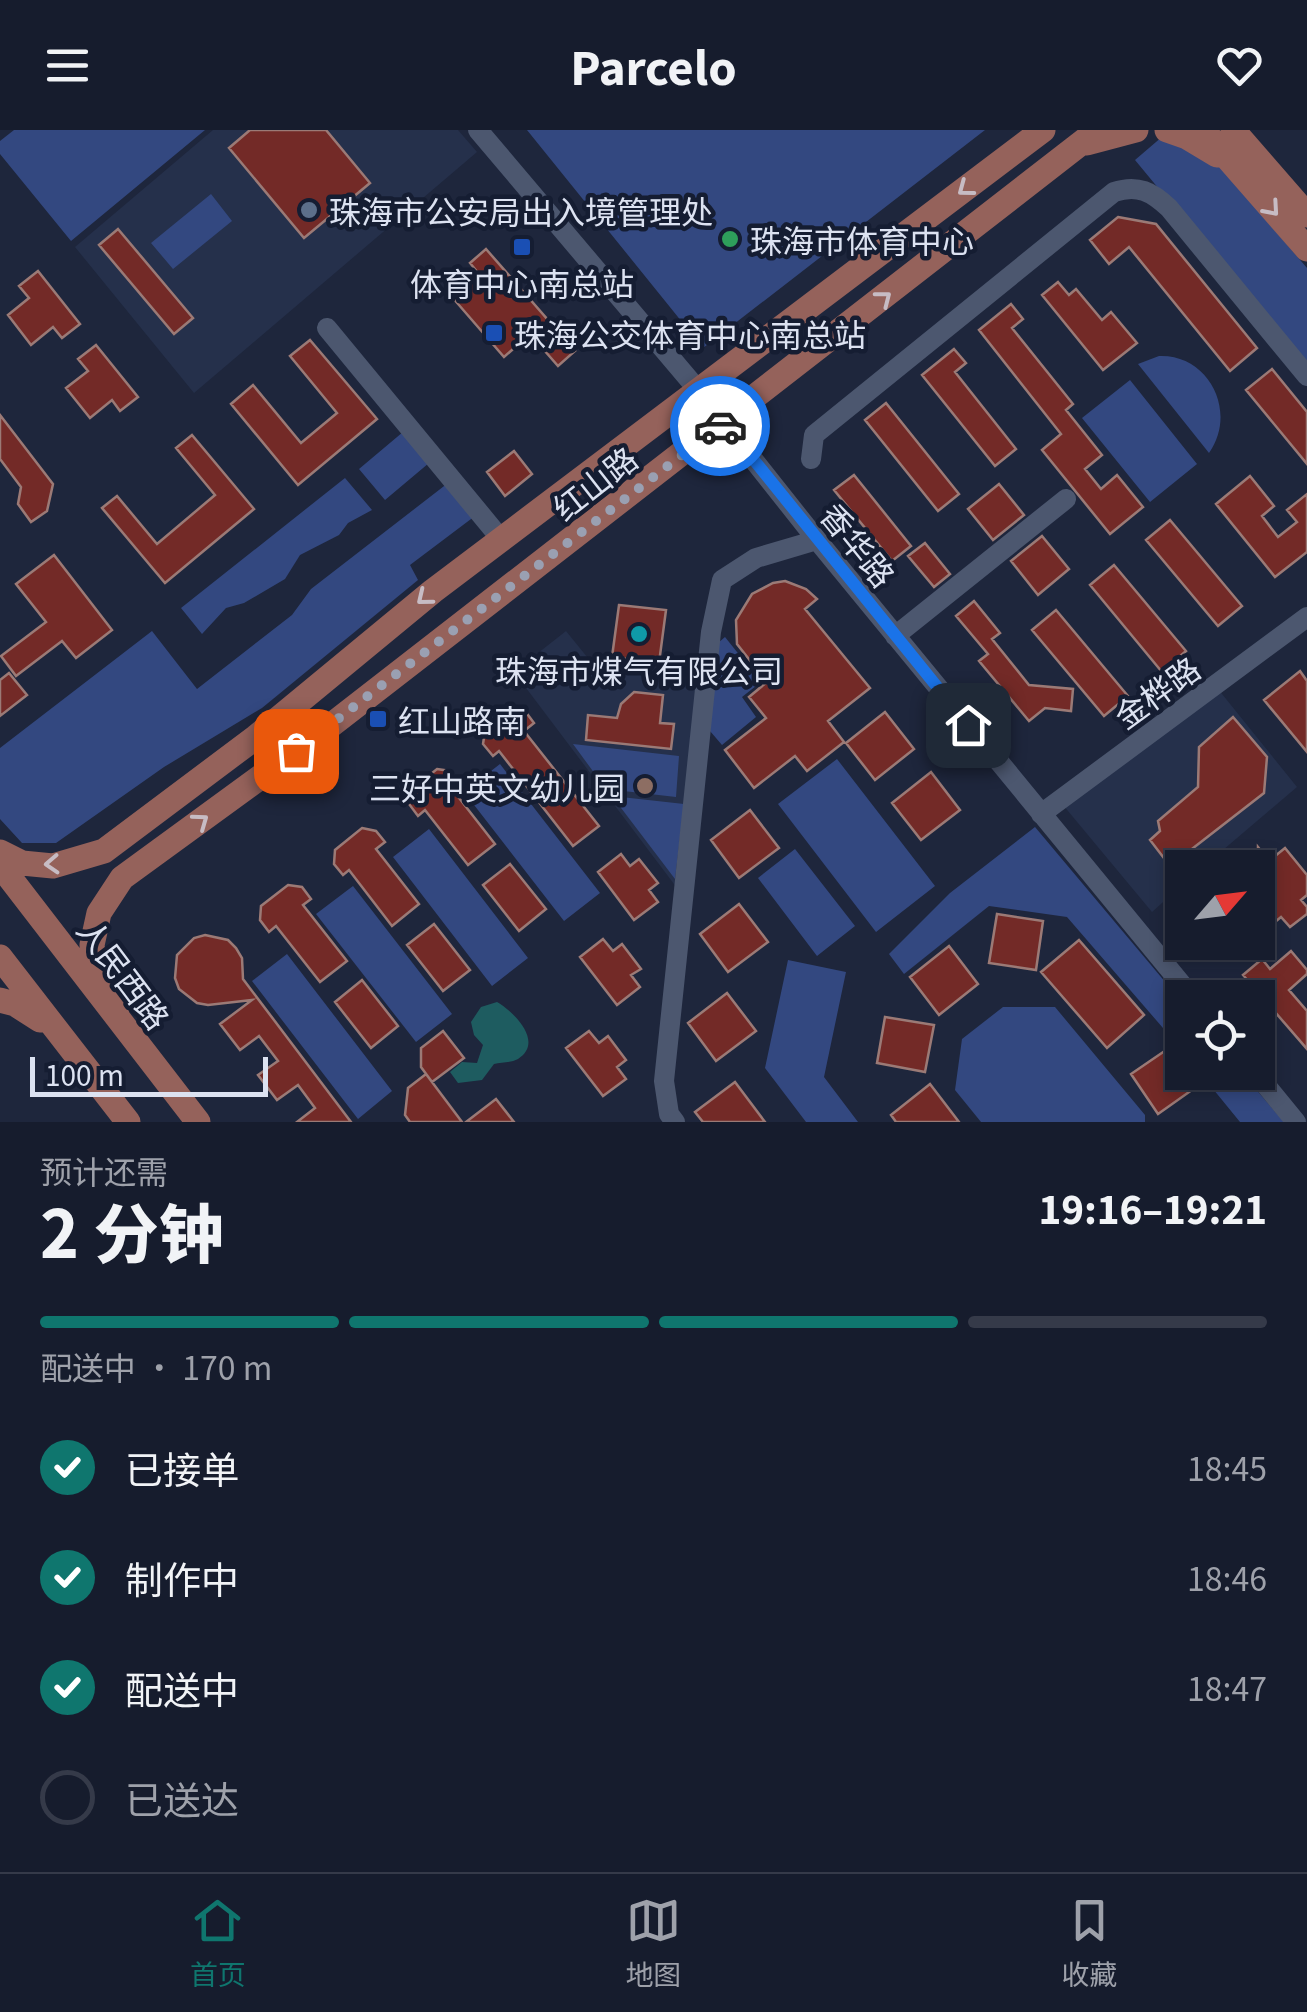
<!DOCTYPE html>
<html lang="zh">
<meta charset="utf-8">
<style>
body{margin:0;font-family:Georgia,"Noto Sans SC",serif;background:#1f2535;color:#f1f3f6;height:100vh;display:flex;flex-direction:column;font-size:38px;white-space:nowrap}
*{box-sizing:border-box;margin:0}
p{font-size:32px;color:#9ea1aa}
.icon{flex:none;width:55px;height:55px;fill:none;stroke:currentColor;stroke-width:2;stroke-linecap:round;stroke-linejoin:round}
.map{position:relative;height:992px;overflow:hidden}
.drawer{display:flex;flex-direction:column;background:#161c2d;flex:1}
.drawer>*{flex:none}
.needle{width:65px;rotate:62deg}
.buttons{position:absolute;left:1165px;top:720px;display:grid;gap:20px}
.buttons a{display:grid;place-items:center;width:110px;height:110px;border-radius:0px;background:#161c2d;box-shadow:0 5px 15px #0003,0 0 0 2px #353a49;font-size:50px}
.scale{position:absolute;left:30px;bottom:25px;width:238px;box-sizing:border-box;padding-left:10px;border:5px solid #dce2f1;border-top:0;font-size:28px;line-height:35px;white-space:nowrap;color:#dce2f1;-webkit-text-stroke:8px #151d32;paint-order:stroke}
.pin{position:absolute;display:grid;place-items:center;width:85px;height:85px;color:#fff;margin:-42px;border-radius:20px;box-shadow:0 5px 15px #0006}
.courier{position:absolute;display:grid;place-items:center;width:100px;height:100px;margin:-50px;border:8px solid #1a73e8;border-radius:50%;background:#fff;color:#222;box-shadow:0 2px 12px #0007}
.overview em{font-style:normal;font-weight:800}
.overview div{display:flex;flex-direction:column-reverse}
.overview{display:flex;align-items:center;justify-content:space-between;height:170px;padding:0 40px}
h1{font-size:65px;font-weight:800;line-height:75px}
.bar{display:grid;grid-template-columns:repeat(4,1fr);gap:15px 10px;align-content:center;height:120px;padding:0 40px}
.bar i{height:12px;border-radius:8px;background:#353a49}
.bar .selected{background:#0f766e}
.bar p{grid-column:span 4}
ol{padding:0 40px;list-style:none}
li{display:flex;align-items:center;gap:30px;height:110px}
li p{margin-inline-start:auto}
li .icon{padding:10px;border-radius:50%;background:#0f766e;color:#fff;stroke-width:4}
li:last-child{color:#9ea1aa}
li i{width:55px;height:55px;border:5px solid #353a49;border-radius:50%}
header{display:flex;justify-content:space-between;align-items:center;height:130px;padding:0 40px;background:#161c2d;font-size:45px;font-weight:800}
.tabs{display:flex;justify-content:space-around;align-items:center;height:140px;border-top:2px solid #353a49;background:#161c2d;font-size:28px;color:#9ea1aa}
.tabs a{display:grid;justify-items:center;gap:5px}
.tabs .selected{color:#0f766e}
.map>svg:first-child{display:block}
.built{fill:#25304b}
.green{fill:#334880}
.water{fill:#1e5c60}
.building{fill:#732a27;stroke:#9b7a76;stroke-width:2.5}
.lines{fill:none;stroke-linecap:round;stroke-linejoin:round}
.minor{stroke:#4c576f;stroke-width:20}
.major{stroke:#95625b;stroke-width:25}
.oneway{stroke:#c7bcc4}
.done{stroke:#9aa0b2;stroke-width:10;stroke-dasharray:0 18}
.route{stroke:#1a73e8;stroke-width:12}
.service-dot{fill:#5c6f8a;stroke:#151d32;stroke-width:4}
.leisure-dot{fill:#2e9e5b;stroke:#151d32;stroke-width:4}
.transit-dot{fill:#1a4fb4;stroke:#151d32;stroke-width:4}
.culture-dot{fill:#0f9aa8;stroke:#151d32;stroke-width:4}
.education-dot{fill:#8d6e63;stroke:#151d32;stroke-width:4}
.labels{text-anchor:middle;dominant-baseline:central;stroke-width:9;stroke-linejoin:round;paint-order:stroke}
.poi-label{font-size:32px;fill:#dce2f1;stroke:#151d32;text-anchor:start}
.street-label{font-size:32px;fill:#dce2f1;stroke:#151d32}
</style>
<header><svg class="icon" aria-label="menu" viewBox="0 0 24 24"><path d="M4 6h16M4 12h16M4 18h16"/></svg>Parcelo<svg class="icon" aria-label="heart" viewBox="0 0 24 24"><path d="M12 20l-8-8c-3-5 5-10 8-4 3-6 11-1 8 4z"/></svg></header>
<div class="map">
<svg width="1307" height="992" viewBox="0 0 1307 992">
<rect width="100%" height="100%" fill="#1e263c"/>
<path class="built" d="M213,0h245l19,22 -283,241 -119,-146z
M566,501l26,32 109,16 -21,213 -166,-220z
M1218,559l79,98 -94,80 -21,1v17l-30,27 -89,-107z"/>
<path class="green" d="M14,0h191l-134,111 -71,-87v-13z
M527,0h458l-282,218z
M1170,0h19l118,138v100l-172,-208z
M211,64l21,27 -59,48 -22,-26z
M1159,226c50,-2 79,56 50,97l-71,-89z
M1130,250l67,84 -47,38 -68,-84z
M403,302l26,31 -44,37 -26,-31z
M345,348l27,32 -24,13 -9,12 -39,20 -15,24 -41,24 -18,5 -24,26 -21,-26z
M448,353l27,33 -65,49 8,15 -156,128 -98,59 -108,76h-34l-22,-24v-71l152,-117 45,58 95,-74 19,-26z
M725,507l36,45 -19,15 14,20 -34,28 -12,-14 8,-88z
M573,614l106,12 -3,41 -70,-8z
M837,629l98,127 -59,46 -98,-128z
M500,634l100,129 -36,28 -100,-129z
M612,666l72,8 -9,75z
M1035,697l147,175v48l-115,-133 -78,-11 -85,68 -15,-20 61,-61z
M429,699l99,129 -36,28 -99,-129z
M795,719l60,77 -38,30 -59,-78z
M353,756l99,128 -36,28 -100,-128z
M287,824l105,137 -34,28 -106,-138z
M788,830l58,12 -22,105 34,45h-52l-41,-54z
M1003,877h52l90,108v7h-164l-26,-32 7,-51z
M1200,943h42l42,49h-44z"/>
<path class="water" d="M497,872c16,9 48,40 21,57 -7,4 -17,3 -24,5l-12,16 -24,3 -8,-11 12,-10 15,1 6,-18 -9,-10 -3,-13 10,-15z"/>
<path class="building" d="M250,0h76l44,53 -66,55 -75,-90z
M1118,87l38,7 101,124 -27,23 -101,-124 -20,17 -19,-24z
M118,99l75,89 -19,16 -75,-89z
M486,119l89,102 -17,15 -28,-32 -26,23 -52,-60 27,-23 -9,-11z
M38,141l42,53 -18,14 -9,-11 -22,18 -23,-30 21,-17 -10,-12z
M1058,152l11,13 7,-6 26,31 9,-8 26,31 -34,27 -61,-75z
M1011,174l12,15 -11,9 61,76 -7,6 36,45 -17,14 16,20 16,-14 26,32 -33,27 -68,-84 19,-16 -82,-104z
M310,210l67,79 -79,66 -67,-81 22,-19 48,58 36,-30 -47,-57z
M96,215l42,52 -18,14 -8,-11 -22,18 -24,-30 22,-17 -10,-12z
M954,219l12,14 -11,9 61,77 -21,17 -73,-91z
M1272,239l35,43v52l-61,-74z
M886,273l73,91 -21,17 -73,-91z
M0,285l53,69 -6,27 -16,11 -13,-18 3,-17 -21,-28z
M192,305l62,74 -89,74 -63,-75 15,-12 40,48 58,-49 -39,-47z
M514,321l18,23 -27,22 -18,-24z
M854,345l57,71 -19,15 -58,-71z
M1250,346l24,30 -12,10 16,21 19,-15 -10,-12 20,-16v58l-32,25 -59,-73z
M999,354l25,31 -31,25 -25,-31z
M1170,390l72,86 -24,20 -72,-86z
M1042,406l27,33 -31,26 -27,-34z
M925,413l25,31 -16,13 -26,-31z
M54,425l58,75 -36,28 -14,-17 -46,35 -15,-20 45,-34 -30,-38z
M1114,435l72,86 -24,21 -72,-87z
M785,451l21,8 11,10 -12,10 65,79 -42,33 16,21 -37,29 -12,-15 -41,32 -29,-38 41,-32 -17,-21 18,-15 -30,-38 -1,-24 16,-26 21,-11z
M974,471l26,32 -8,6 37,46 44,4 -2,22 -26,-3 -16,13 -50,-60 9,-7 -32,-38z
M619,475l47,5 -7,53 -47,-6z
M1056,480l72,86 -24,20 -72,-86z
M1300,541l7,10v71l-43,-52z
M9,543l18,22 -27,21v-36z
M634,562l29,3 -3,28 14,1 -3,25 -85,-9 2,-25 29,3 4,-14z
M511,579l14,2 9,12 -10,8 75,95 -26,20 -74,-95 -6,5 -10,-12 2,-13z
M885,582l29,37 -39,31 -29,-37z
M1233,587l34,40 -3,36 -94,73 -20,-26 10,-9 -2,-10 40,-34 1,-40z
M437,639l13,2 9,12 -7,6 43,55 -27,21 -43,-55 -7,6 -9,-12 1,-13z
M931,642l29,38 -39,30 -29,-37z
M750,680l29,38 -40,30 -28,-38z
M362,698l14,3 9,11 -9,7 43,55 -27,22 -43,-56 -6,5 -9,-11 1,-14z
M1258,717l11,14 16,-13 22,27v20l-6,5 6,7v7l-17,13 -9,-10 -23,19v-68h-20l20,-16z
M621,724l9,12 9,-7 19,24 -9,7 9,12 -24,18 -36,-48z
M510,734l36,45 -27,22 -36,-46z
M288,755l14,2 9,12 -8,6 44,56 -27,21 -44,-56 -7,6 -9,-12 1,-14z
M739,774l29,38 -40,30 -28,-38z
M997,784l46,7 -7,49 -47,-7z
M434,794l36,46 -27,21 -36,-46z
M205,805l23,5 8,8 6,10 1,21 108,143h-54l18,-14 -17,-23 -21,15 -19,-25 20,-14 -19,-25 -19,14 -20,-26 32,-24 -44,5 -11,-2 -18,-14 -4,-11 2,-23 17,-17z
M603,809l10,12 9,-7 19,25 -10,6 9,12 -23,18 -37,-48z
M1079,810l65,75 -37,33 -66,-76z
M949,816l29,38 -39,31 -29,-38z
M1291,821l16,19v4l-18,16 18,21v38l-64,-74 19,-16 8,10z
M362,850l36,46 -27,22 -36,-46z
M727,863l29,38 -40,30 -28,-38z
M885,887l49,8 -9,47 -48,-9z
M443,901l21,27 -32,24 -11,-15v-19z
M589,901l10,12 9,-7 18,24 -9,7 9,12 -23,17 -37,-48z
M1172,916l10,15v11h8l9,13 -41,29 -27,-40z
M426,944l36,48h-52l-5,-7 3,-27z
M735,952l30,40h-62l-8,-10z
M930,954l29,38h-63l-5,-7z
M496,969l18,23h-48z"/>
<g class="lines">
<path class="minor" d="M478,0l220,260 119,150 376,458
M327,198l174,211
M811,329l3,-24 300,-243c24,-8 38,0 55,16l138,168
M895,506l171,-137
M1041,684l266,-197
M1255,942l41,50
M675,992l-6,-8 -5,-33 47,-449 11,-52 34,-22 61,-18"/>
<path class="major" d="M1167,0l20,7 30,18
M1203,0l104,119
M1233,0l74,85
M1087,13l49,-13
M0,722l22,11 31,3 51,-15 152,-114 177,-146 610,-461
M0,735l198,257
M0,827l128,165
M0,870l15,4 25,16
M117,885l-21,-38 -4,-32 7,-32 23,-35 203,-148 773,-600"/>
</g>
<defs><path id="oneway-chevron" d="M-2-3.5L2.5 0L-2 3.5" fill="none" stroke-width="1.6" stroke-linecap="round" stroke-linejoin="round" transform="scale(2.5)"/></defs>
<g class="oneway">
<use href="#oneway-chevron" transform="translate(965 59) rotate(143)"/>
<use href="#oneway-chevron" transform="translate(1272 79) rotate(49)"/>
<use href="#oneway-chevron" transform="translate(884 168) rotate(-38)"/>
<use href="#oneway-chevron" transform="translate(424 468) rotate(141)"/>
<use href="#oneway-chevron" transform="translate(201 691) rotate(-36)"/>
<use href="#oneway-chevron" transform="translate(52 734) rotate(177)"/>
</g>
<g class="lines">
<path class="done" d="M296,621l424,-325"/>
<path class="route" d="M720,296l4,-3 244,302"/>
</g>
<circle class="service-dot" cx="309" cy="80" r="10"/>
<circle class="leisure-dot" cx="730" cy="109" r="10"/>
<g class="transit-dot">
<rect x="512" y="107" width="20" height="20" rx="5"/>
<rect x="484" y="193" width="20" height="20" rx="5"/>
<rect x="368" y="579" width="20" height="20" rx="5"/>
</g>
<circle class="culture-dot" cx="639" cy="504" r="10"/>
<circle class="education-dot" cx="645" cy="656" r="10"/>
<g class="labels">
<g class="poi-label">
<text x="329" y="80">珠海市公安局出入境管理处</text>
<text x="750" y="109">珠海市体育中心</text>
<text x="522" y="152" text-anchor="middle">体育中心南总站</text>
<text x="514" y="203">珠海公交体育中心南总站</text>
<text x="639" y="539" text-anchor="middle">珠海市煤气有限公司</text>
<text x="398" y="589">红山路南</text>
<text x="625" y="656" text-anchor="end">三好中英文幼儿园</text>
</g>
<g class="street-label">
<text transform="translate(594 352) rotate(-38)">红山路</text>
<text transform="translate(859 414) rotate(51)">香华路</text>
<text transform="translate(1156 561) rotate(-36)">金桦路</text>
<text transform="translate(125 843) rotate(53)">人民西路</text>
</g>
</g>
</svg>
<div class="buttons">
<a><svg class="needle" viewBox="-14 -14 28 28"><path d="M0-13l5 13h-10z" fill="#e53935"/><path d="M0 13l5-13h-10z" fill="#9ea1aa"/></svg></a>
<a><svg class="icon" aria-label="locate" viewBox="0 0 24 24"><circle cx="12" cy="12" r="6"/><path d="M12 2v4M12 18v4M2 12h4M18 12h4"/></svg></a>
</div>
<div class="scale">100 m</div>
<div class="pin" style="left:296px;top:621px;background:#ea580c"><svg class="icon" aria-label="bag" viewBox="0 0 24 24"><path d="M5 8h14l-1 12H6zM9 8a3 3 0 0 1 6 0"/></svg></div>
<div class="pin" style="left:968px;top:595px;background:#1f2937"><svg class="icon" aria-label="home" viewBox="0 0 24 24"><path d="M3 11l9-7 9 7M6 9v11h12V9"/></svg></div>
<div class="courier" style="left:720px;top:296px"><svg class="icon" aria-label="car" viewBox="0 0 24 24"><path d="M5 17H2v-5l4-1 3-4h7l3 4 3 1v5h-3M9 17h6M6 11h13"/><circle cx="7" cy="17" r="2"/><circle cx="17" cy="17" r="2"/></svg></div>
</div>
<section class="drawer">
<div class="overview"><div><h1>2 分钟</h1><p>预计还需</p></div><em>19:16–19:21</em></div>
<div class="bar"><i class="selected"></i><i class="selected"></i><i class="selected"></i><i></i><p>配送中 · 170 m</p></div>
<ol>
<li><svg class="icon" aria-label="check" viewBox="0 0 24 24"><path d="M5 12l5 5 9-10"/></svg>已接单<p>18:45</p></li>
<li><svg class="icon" aria-label="check" viewBox="0 0 24 24"><path d="M5 12l5 5 9-10"/></svg>制作中<p>18:46</p></li>
<li><svg class="icon" aria-label="check" viewBox="0 0 24 24"><path d="M5 12l5 5 9-10"/></svg>配送中<p>18:47</p></li>
<li><i></i>已送达</li>
</ol>
</section>
<nav class="tabs">
<a class="selected"><svg class="icon" aria-label="home" viewBox="0 0 24 24"><path d="M3 11l9-7 9 7M6 9v11h12V9"/></svg>首页</a>
<a><svg class="icon" aria-label="map" viewBox="0 0 24 24"><path d="M3 6l6-2 6 2 6-2v14l-6 2-6-2-6 2zM9 4v14M15 6v14"/></svg>地图</a>
<a><svg class="icon" aria-label="saved" viewBox="0 0 24 24"><path d="M7 4h10v16l-5-4-5 4z"/></svg>收藏</a>
</nav>
